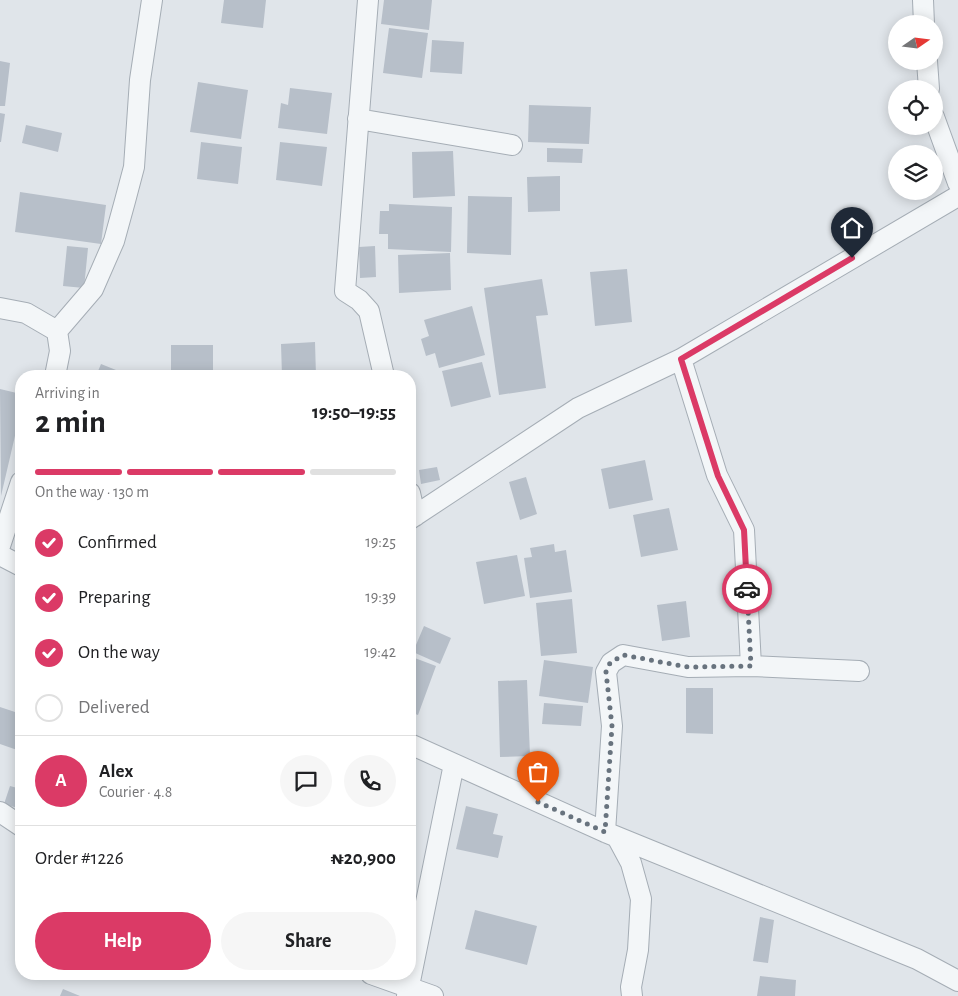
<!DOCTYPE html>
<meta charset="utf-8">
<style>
body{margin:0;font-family:"Alegreya Sans",sans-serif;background:#f6f6f6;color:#202124;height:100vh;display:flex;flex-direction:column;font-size:19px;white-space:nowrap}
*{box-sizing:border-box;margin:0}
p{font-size:16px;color:#757577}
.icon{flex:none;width:28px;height:28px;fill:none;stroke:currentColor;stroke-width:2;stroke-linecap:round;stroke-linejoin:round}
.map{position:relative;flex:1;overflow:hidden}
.drawer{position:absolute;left:15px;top:370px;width:401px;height:610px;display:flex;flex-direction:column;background:#fff;border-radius:20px;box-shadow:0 2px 12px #0003}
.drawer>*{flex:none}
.needle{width:32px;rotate:76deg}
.buttons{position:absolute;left:888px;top:15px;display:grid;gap:10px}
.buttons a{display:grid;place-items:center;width:55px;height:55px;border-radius:50%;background:#fff;box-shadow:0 2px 12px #0003;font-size:25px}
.pin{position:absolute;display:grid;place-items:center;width:42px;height:42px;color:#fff;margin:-51px -21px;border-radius:50% 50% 50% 0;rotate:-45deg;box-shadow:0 0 5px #0007}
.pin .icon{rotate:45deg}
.courier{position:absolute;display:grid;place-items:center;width:50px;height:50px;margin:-25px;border:4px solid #db3a66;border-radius:50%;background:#fff;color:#222;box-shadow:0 1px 6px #0007}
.headline em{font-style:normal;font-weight:700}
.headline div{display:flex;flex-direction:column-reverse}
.headline{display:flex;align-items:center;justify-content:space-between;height:85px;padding:0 20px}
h1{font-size:32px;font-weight:700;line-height:38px}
.bar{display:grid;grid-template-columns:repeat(4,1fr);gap:8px 5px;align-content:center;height:60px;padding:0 20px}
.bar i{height:6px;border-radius:4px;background:#e0e0e0}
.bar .current{background:#db3a66}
.bar p{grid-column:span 4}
.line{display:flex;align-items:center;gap:12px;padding:0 20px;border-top:1px solid #e0e0e0}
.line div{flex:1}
.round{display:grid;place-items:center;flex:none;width:52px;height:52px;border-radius:26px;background:#f6f6f6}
ol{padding:0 20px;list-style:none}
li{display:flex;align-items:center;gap:15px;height:55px}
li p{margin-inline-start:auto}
li .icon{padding:5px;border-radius:50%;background:#db3a66;color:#fff;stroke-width:4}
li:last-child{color:#757577}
li i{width:28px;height:28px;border:2px solid #e0e0e0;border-radius:50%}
.cta{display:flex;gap:10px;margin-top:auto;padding:10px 20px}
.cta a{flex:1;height:58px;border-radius:30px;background:#db3a66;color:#fff;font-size:20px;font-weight:700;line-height:58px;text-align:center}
.cta a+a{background:#f6f6f6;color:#202124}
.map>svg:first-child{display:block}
.building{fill:#b7bfc9}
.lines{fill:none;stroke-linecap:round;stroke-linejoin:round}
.minor-casing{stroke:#a5adb5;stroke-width:22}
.minor{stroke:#f3f6f8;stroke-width:20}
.done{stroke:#68737e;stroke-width:5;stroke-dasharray:0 9}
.route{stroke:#db3a66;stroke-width:6}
</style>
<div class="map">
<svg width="958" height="996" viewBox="0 0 958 996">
<rect width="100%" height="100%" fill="#e0e5ea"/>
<path class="building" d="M224,0h42l-3,28 -42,-5z
M384,0h48l-3,30 -48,-6z
M389,28l39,5 -6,45 -39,-5z
M432,40l32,2 -2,32 -32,-2z
M0,61l10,2 -5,43h-5z
M198,82l50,8 -7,49 -51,-7z
M290,88l42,5 -5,41 -49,-6 3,-25 7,2z
M529,105l62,2 -2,37 -61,-2z
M0,113l5,1 -4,28h-1z
M26,125l36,8 -4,19 -36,-9z
M201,142l41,5 -4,37 -41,-5z
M280,142l47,5 -5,39 -46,-6z
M547,148l36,1 -1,14 -35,-1z
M453,151l2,45 -42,2 -1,-46z
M560,176v35l-32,1 -1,-35z
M20,192l86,13 -5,39 -86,-12z
M468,196l44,1 -1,58 -44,-2z
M389,204l63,3 -1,45 -63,-3v-15h-9l1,-23h9z
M67,246l21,2 -4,40 -21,-2z
M375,246l1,31 -16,1 -1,-31z
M450,253l1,37 -52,3 -1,-38z
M627,269l5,53 -37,4 -5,-54z
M542,279l6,36 -12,1 10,72 -47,7 -15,-107z
M472,306l13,49 -46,13 -4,-15 -9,3 -5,-17 8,-3 -5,-16z
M315,342l1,34h-34l-1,-32z
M171,345h42v31h-42z
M482,362l9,35 -40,10 -9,-36z
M101,364l30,12h-35z
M0,389l21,5v16l-20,86z
M645,460l8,40 -44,9 -8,-40z
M437,467l3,13 -19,4 -2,-14z
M526,477l11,37 -17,6 -11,-38z
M669,508l9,42 -37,7 -8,-42z
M554,544l1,8 11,-2 6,42 -42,6 -6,-40 8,-1 -2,-9z
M517,555l8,41 -41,8 -8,-42z
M572,599l5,54 -36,3 -5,-53z
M686,601l4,36 -28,4 -5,-36z
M424,626l27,12 -11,26 -27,-12z
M412,657l24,9 -18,49 -8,-3v-51z
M544,660l49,7 -5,36 -49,-7z
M527,680l3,76 -30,1 -2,-76z
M686,688h27v46l-27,-1z
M544,703l39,3 -2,20 -39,-2z
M0,707l21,7v32l-1,5 -20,-7z
M10,786l11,3v20l-17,-5z
M466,806l32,8 -5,20 10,2 -5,22 -42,-9z
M475,910l62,16 -10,39 -62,-16z
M20,916h1v28l-6,-1z
M760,917l14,3 -6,43 -15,-2z
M760,976l36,4 -1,16h-38z
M63,989l17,7h-20z"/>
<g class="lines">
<defs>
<path id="minor" d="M368,0l-23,291 14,9 10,11 15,65
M923,0l1,24
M927,61l2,28
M934,117l24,66
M358,119l154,26
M0,308l26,5 31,18 3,20 -5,25
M57,331l36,-42 21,-48 11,-40 9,-34 6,-87 12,-80
M681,359l36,116 27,55 7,136
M410,493l5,23
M410,519l168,-111 103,-49 277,-163
M0,546l21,-64
M0,555l21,11
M410,744l195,88 312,127 41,22
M0,812l21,14
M605,832l7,-106 -6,-54 5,-9 12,-8 65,12 63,-1 108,5
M617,837l14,26 10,36 -3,51 -7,37 1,9
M371,974l62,22
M407,996l47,-232"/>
</defs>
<use href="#minor" class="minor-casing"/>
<use href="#minor" class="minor"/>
</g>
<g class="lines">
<path class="done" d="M538,802l67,30 7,-106 -6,-54 4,-9 13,-8 65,12 63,-1 -4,-77"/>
<path class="route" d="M747,589l-3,-59 -26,-54 -37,-117 171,-101"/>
</g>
</svg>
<div class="buttons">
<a><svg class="needle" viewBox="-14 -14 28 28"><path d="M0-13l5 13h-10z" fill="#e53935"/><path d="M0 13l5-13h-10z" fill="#757577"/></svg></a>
<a><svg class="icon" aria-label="locate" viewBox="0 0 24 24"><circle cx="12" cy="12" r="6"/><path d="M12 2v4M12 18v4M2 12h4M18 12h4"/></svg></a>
<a><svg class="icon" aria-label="layers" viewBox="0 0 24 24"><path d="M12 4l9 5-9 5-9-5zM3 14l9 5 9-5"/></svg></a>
</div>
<div class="pin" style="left:538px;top:802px;background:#ea580c"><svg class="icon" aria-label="bag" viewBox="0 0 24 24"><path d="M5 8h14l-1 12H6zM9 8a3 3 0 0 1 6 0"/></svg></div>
<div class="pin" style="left:852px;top:258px;background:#1f2937"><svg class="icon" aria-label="home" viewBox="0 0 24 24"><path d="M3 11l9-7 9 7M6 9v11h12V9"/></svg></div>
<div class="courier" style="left:747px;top:589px"><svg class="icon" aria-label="car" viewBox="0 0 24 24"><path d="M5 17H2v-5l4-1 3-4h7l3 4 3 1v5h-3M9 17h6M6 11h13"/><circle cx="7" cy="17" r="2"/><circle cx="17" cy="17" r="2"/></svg></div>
<section class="drawer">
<div class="headline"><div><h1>2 min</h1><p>Arriving in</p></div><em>19:50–19:55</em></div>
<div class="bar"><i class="current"></i><i class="current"></i><i class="current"></i><i></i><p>On the way · 130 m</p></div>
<ol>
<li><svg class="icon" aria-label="check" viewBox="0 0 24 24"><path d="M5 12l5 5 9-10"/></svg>Confirmed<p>19:25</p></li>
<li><svg class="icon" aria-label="check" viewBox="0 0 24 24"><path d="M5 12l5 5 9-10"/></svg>Preparing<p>19:39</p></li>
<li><svg class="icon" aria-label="check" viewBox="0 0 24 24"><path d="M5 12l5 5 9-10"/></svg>On the way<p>19:42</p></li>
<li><i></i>Delivered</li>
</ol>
<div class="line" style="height:90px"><b class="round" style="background:#db3a66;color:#fff">A</b><div><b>Alex</b><p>Courier · 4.8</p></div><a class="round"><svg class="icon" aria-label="chat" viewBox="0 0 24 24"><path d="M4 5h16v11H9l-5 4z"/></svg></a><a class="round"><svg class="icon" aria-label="phone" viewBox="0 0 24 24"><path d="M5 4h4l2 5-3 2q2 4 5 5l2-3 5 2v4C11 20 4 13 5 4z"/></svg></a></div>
<div class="line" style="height:65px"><div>Order #1226</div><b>₦20,900</b></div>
<div class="cta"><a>Help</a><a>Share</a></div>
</section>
</div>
